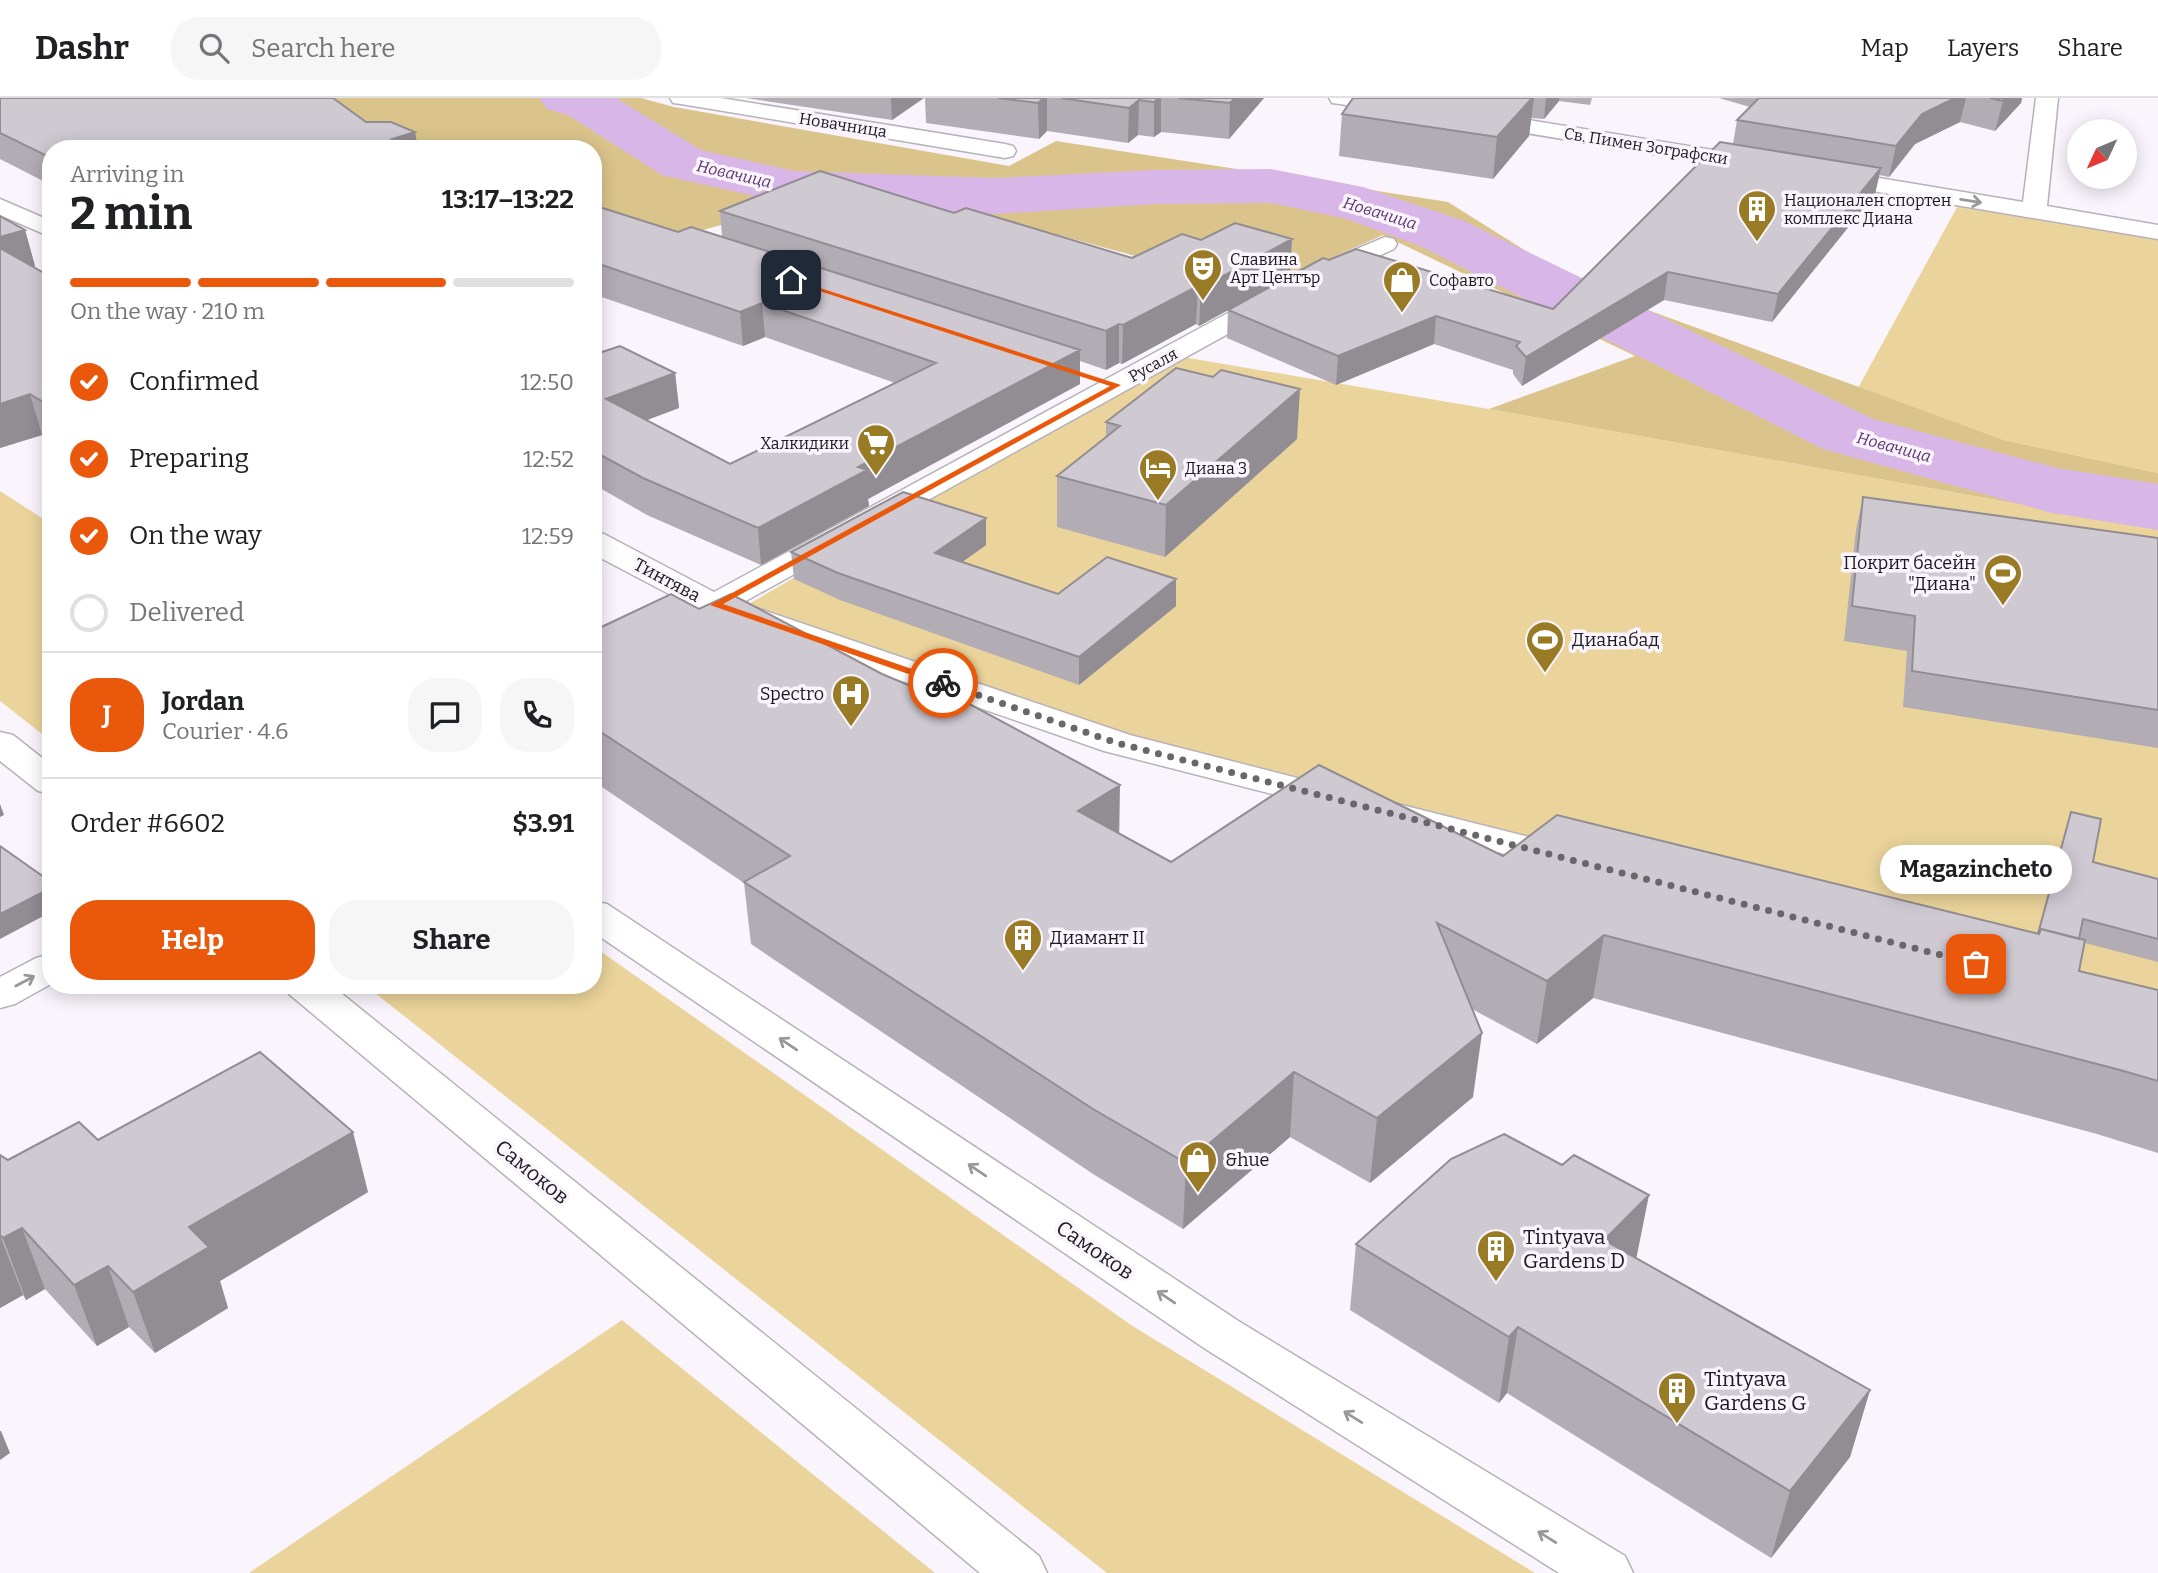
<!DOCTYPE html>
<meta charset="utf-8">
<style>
body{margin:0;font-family:Bitter,serif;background:#f6f6f6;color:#202124;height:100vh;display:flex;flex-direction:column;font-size:26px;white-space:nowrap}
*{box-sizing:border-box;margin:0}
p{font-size:23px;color:#757577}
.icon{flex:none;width:38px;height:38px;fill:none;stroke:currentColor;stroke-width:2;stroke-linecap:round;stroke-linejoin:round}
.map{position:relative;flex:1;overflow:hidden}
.side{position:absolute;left:42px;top:42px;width:560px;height:854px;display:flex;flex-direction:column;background:#fff;border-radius:28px;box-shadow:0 4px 18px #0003}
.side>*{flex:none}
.needle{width:46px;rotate:226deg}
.buttons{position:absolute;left:2067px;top:21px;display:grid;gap:14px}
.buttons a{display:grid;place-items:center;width:70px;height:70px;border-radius:50%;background:#fff;box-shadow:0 4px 18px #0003;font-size:35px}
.pin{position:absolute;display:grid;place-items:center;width:60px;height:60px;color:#fff;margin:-30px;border-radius:14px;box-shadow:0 4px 10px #0006}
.courier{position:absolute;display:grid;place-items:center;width:70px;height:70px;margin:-35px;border:5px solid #ea580c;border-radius:50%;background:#fff;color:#222;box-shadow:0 2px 9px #0007}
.bubble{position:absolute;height:49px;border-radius:24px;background:#fff;box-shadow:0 4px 18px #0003;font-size:23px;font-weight:700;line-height:49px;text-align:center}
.head em{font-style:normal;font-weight:700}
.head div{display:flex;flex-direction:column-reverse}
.head{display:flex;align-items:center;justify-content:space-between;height:119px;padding:0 28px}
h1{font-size:46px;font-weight:700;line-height:52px}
.bar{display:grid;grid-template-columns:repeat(4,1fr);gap:10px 7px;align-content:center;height:84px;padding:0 28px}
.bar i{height:9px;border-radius:5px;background:#e0e0e0}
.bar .active{background:#ea580c}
.bar p{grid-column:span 4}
.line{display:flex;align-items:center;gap:18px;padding:0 28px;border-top:2px solid #e0e0e0}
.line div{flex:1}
.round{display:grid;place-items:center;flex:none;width:74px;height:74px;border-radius:28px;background:#f6f6f6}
ol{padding:0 28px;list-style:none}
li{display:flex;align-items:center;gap:21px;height:77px}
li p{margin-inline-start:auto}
li .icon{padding:7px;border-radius:50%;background:#ea580c;color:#fff;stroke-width:4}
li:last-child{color:#757577}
li i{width:38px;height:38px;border:4px solid #e0e0e0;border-radius:50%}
.button{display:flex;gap:14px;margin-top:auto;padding:14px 28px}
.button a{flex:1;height:80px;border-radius:28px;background:#ea580c;color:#fff;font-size:28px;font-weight:700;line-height:80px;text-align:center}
.button a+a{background:#f6f6f6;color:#202124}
header{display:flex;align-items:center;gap:42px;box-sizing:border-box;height:98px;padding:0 35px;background:#fff;border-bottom:2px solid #e0e0e0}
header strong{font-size:33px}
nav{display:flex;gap:38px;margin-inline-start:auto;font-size:24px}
.search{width:490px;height:63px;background:#f6f6f6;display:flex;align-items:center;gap:18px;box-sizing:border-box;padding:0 24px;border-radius:28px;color:#757577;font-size:26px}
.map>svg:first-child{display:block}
.green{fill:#ebd49b}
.forest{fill:#dbc48b}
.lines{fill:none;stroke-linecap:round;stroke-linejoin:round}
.river{fill:#d9b6e8;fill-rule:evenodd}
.street-casing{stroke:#b7b2ba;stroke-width:3}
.street{fill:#fff;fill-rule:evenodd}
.wall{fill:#b2adb4}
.shaded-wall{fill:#918d92}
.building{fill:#cfc9d1;stroke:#918d92;stroke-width:2}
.oneway{stroke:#999899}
.route{fill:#ea580c}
.done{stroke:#6a666b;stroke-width:7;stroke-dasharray:0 12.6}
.labels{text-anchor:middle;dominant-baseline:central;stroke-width:7;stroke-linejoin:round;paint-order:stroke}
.far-street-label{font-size:16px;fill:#1c1a1d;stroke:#faf4fd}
.far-water-label{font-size:16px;font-style:italic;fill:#5e326f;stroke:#faf4fd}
.far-poi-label{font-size:16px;fill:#1c1a1d;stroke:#faf4fd;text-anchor:start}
.poi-label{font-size:18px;fill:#1c1a1d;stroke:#faf4fd;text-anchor:start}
.street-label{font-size:18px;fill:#1c1a1d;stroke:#faf4fd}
.near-street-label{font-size:21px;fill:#1c1a1d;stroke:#faf4fd}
.near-poi-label{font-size:21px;fill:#1c1a1d;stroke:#faf4fd;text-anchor:start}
</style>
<header>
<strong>Dashr</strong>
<div class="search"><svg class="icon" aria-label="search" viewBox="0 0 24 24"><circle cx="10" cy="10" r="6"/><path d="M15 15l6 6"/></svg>Search here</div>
<nav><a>Map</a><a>Layers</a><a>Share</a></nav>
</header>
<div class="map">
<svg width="2158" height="1475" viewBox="0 0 2158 1475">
<rect width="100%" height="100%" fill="#faf4fd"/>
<path class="green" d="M1961,102l197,32v241l-154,-33 -146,-52z
M1177,258l312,53 669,120v482l-1041,-268 -370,-138z
M0,393l51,33v217l-51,-40z
M593,848l538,379 404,248h-428l-742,-588h228z
M622,1222l313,253h-686z"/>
<path class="forest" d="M295,0h346l33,9 335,59 47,-25 392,61 134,84 422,154 154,33v56l-669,-120 146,-53 -252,-121 -123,55 -264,-72 -183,-19 -145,41 -75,-25v-66h-201z"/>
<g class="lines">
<path class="river" d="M539,0h77l85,52 93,21 203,7 156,-8 118,-1 92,18 99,33 411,199 184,49 101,16v46l-106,-17 -229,-64 -403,-203 -73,-27 -76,-16 -118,1 -156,10 -203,-9 -132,-30 -94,-60 -21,-6z"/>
<defs>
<path id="street" d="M670,0h51l284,46 8,2 3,5 -3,5 -8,2 -324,-54 -8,-1z
M1329,0h52l30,5 3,5 -3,5 -8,2 -63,-11 -8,-1z
M2036,0h22l-11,108 111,19v14l-333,-56 -8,-2 -4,-5 4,-5 8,-2 198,33z
M1480,14l276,45 8,2 4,5 -4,5 -8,2 -284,-47 -3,-5 3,-5z
M0,101l51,22v16l-51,-22z
M1385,139l9,2 3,5 -3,5 -67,30 -585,324 388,132 222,57 6,8 -6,8 -13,3 -235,-60 -387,-134 -15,5 -12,-3 -5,-7 5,-7 -97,-51v-22l11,2 110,58 595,-323z
M0,634l13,3 38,30v29l-13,-3 -38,-30z
M1394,705l186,47 6,8 -6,8 -14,4 -185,-48 -6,-8 6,-8z
M593,803l14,3 633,418 385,234 8,17h-74l-355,-225 -611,-416z
M51,856v30l-36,20 -15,4v-31l36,-19z
M283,887h48l708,571 8,17h-67l-691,-579z"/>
</defs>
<use href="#street" class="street-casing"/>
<use href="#street" class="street"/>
</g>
<path class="wall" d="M0,0l366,24 49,10 3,15 -367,2v36l-51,-26z
M746,0h178l-32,22z
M925,0h339l-35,41 -68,-7 -7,5 -16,-2 -10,8 -81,-12 -8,8 -113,-16z
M1353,0h239l-2,7 -31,-4 -15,18 -13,-1 -2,18 -36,43 -154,-23 3,-42z
M1719,0h303l-1,5 -26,28 -35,-9 -45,22 -26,33 -10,-2 -4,19 -103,128 -108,-22 -142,86 -9,-12v-4l-79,-26 -98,41 -109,-47 1,-28 -29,16 -3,-2 -74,40 -3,-1 -13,7 -26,-9v23l-212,115 1,7 -108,59 -114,-50 -54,-31v-129l82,18 4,35 -33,12 84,44 165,-81 -130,-46 -22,9 -150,-52v-89l85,27 44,5 -2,-26 234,2 178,45 158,18 263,33 180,-165 4,-24 13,-13z
M25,132l10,36 -2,1 18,10v163l-9,-5 -42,13z
M1213,279l84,62 -132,118 -108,-30v-51l49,-39v-15z
M1863,399l295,41v210l-255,-41 4,-56 -63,-10 12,-111z
M986,420v27l-24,17 96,32 118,-15v27l-97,79 -239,-85 -46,-21 -3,-27z
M593,533l526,202 52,29 332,-6 534,78 34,-122 22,50 65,17v83l-73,-19 -6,28 79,19v163l-61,-19 -504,-136 -56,46 -65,-35 1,88 -103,86 -80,-46 -107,92 -90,-55 -342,-230 -7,-61 -151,-102z
M98,1042l270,52 -148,89 8,27 -73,45 -26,-26 -32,19 -52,-57 -19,11 -3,-5 -23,13v-153l8,5z
M1356,1146l280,14 234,132 -20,67 -79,101 -264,-165 -8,10 -149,-93z"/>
<path class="shaded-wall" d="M891,0h33l-32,22z
M1044,0h3v33l-8,8 -1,-36z
M1159,0h2v34l-7,5v-35z
M1235,0h29l-35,41 1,-36z
M1532,0h2l-5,38 -36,43 4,-42z
M1546,0h13v3l-15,18z
M1955,0h11l-6,24 -45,22 -26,33 7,-31 26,-32z
M2005,0h17l-1,5 -26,28 8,-30z
M1139,2l-1,35 -10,8 1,-35z
M415,34l3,17 -26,-10z
M1881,70l-6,26 -103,128 6,-28z
M25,132l10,36 -35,11v-40z
M1292,141l-2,37 -91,50 2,-38z
M1668,174l-4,28 -142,86 4,-29z
M1198,188l-2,38 -74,40 1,-39z
M762,205l3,34 -22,9 -3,-34z
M1436,218l-2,28 -98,41 2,-29z
M1119,226v39l-13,7v-39z
M1080,252v34l-212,115 1,7 -108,59 -3,-37 100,-61z
M675,275l4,35 -69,26 -4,-35z
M1300,291l-3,50 -132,118 1,-52z
M30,296l12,41 -42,13v-44z
M986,420v27l-49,35 -2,-27z
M1176,481v27l-97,79v-28z
M1120,687l-1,61 -41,-35z
M0,706l4,11 -4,2z
M51,790v24l-51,27v-25z
M1604,837l-11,63 -56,46 10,-63z
M1482,935l-9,64 -103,86 7,-65z
M1294,974l-4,65 -107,92 3,-66z
M353,1034l15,60 -148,89 8,27 -73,45 -22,-61 56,-65z
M1649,1097l-13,65 -32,-20z
M22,1130l23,61 -19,11 -23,-62z
M0,1138l23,59 -23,13z
M108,1168l21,61 -32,19 -23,-61z
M1518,1229l-11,66 -8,10 10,-66z
M1870,1292l-20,67 -79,101 19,-67z
M0,1333h1l9,22 -10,7z"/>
<path class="building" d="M0,0h333l33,24h25l24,10 -23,7 30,10h-371v9l-51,-25z
M998,0h46l-6,5z
M1061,0h98l-5,4 -15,-2 -10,8z
M1178,0h57l-5,5z
M1353,0h179l-35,39 -155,-23z
M1759,0h196l-33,16 -26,32 -159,-26z
M1990,0h15l-2,3z
M1720,44l161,26 -103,126 -110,-22 -142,85 -10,-11 4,-4 -84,-26 -98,40 -110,-46 95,-52 6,2 27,-11 197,60z
M820,73l134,42 12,-5 166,50 50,-24 19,6 34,-17 57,16 -91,49 -3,-2 -75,39 -4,-1 -13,7 -386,-120z
M593,107l85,27 13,-5 389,123 -222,117 9,3 -109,58 -115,-50 -50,-27v-96l27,-9 55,27 -69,26 124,65 206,-101 -174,-60 -22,9 -147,-50z
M0,118l25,14 -25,7z
M0,150l51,29v130l-21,-13 -30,10z
M1176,270l37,9 8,-7 79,19 -134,116 -109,-29 63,-50 -14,-4z
M903,394l83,26 -51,35 123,41 49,-37 69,22 -97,78 -241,-84 -47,-21z
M1863,399l295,41v172l-246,-39 3,-55 -63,-10z
M671,496l28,15 32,-15 151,80 26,11 13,-7 199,107 -42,26 93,51 148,-97 184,91 54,-41 482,119 2,-5 44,11 -6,31 79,19v91l-38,-11 -516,-135 -57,46 -110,-58 45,110 -105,85 -83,-46 -108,91 -93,-54 -349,-227 46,-26 -197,-129v-96z
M2071,714l30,7 -8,43 65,17v60l-75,-20 -4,20 -38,-10 -2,5h-1z
M0,748l51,36v6l-51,26z
M260,954l93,80 -164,95 20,20 -76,45 -25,-26 -34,19 -52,-57 -19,10 -3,-3v-80l8,5 71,-38 19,18z
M1504,1036l58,31 12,-10 75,40 -45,45 266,150 -80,101 -272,-164 -9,10 -153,-93 95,-85z"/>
<defs><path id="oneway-shaft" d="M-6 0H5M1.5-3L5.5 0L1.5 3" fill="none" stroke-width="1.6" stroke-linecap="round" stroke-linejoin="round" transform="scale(1.75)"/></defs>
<g class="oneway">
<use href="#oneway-shaft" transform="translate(1971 103) rotate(9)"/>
<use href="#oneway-shaft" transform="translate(25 883) rotate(-28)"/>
<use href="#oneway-shaft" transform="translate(788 946) rotate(-146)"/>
<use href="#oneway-shaft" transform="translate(977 1072) rotate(-146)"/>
<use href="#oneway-shaft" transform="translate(1166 1199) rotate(-146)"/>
<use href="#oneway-shaft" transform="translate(1353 1319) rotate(-148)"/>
<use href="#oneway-shaft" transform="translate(1547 1439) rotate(-148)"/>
</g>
<path class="route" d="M789,180l332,107 -398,219 224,77v4h-7l-230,-80 400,-219 -321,-105z"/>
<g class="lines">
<path class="done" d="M943,585l174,60 859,221"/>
</g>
<defs>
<symbol id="building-pin" viewBox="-11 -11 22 30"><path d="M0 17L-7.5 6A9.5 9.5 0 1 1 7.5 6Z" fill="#9a7b25" stroke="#faf4fd"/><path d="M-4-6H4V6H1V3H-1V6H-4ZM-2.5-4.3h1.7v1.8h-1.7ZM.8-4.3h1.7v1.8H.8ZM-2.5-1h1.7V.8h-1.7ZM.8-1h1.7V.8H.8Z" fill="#fff"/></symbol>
<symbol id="theatre-pin" viewBox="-11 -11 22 30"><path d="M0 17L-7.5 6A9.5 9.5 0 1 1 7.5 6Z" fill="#9a7b25" stroke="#faf4fd"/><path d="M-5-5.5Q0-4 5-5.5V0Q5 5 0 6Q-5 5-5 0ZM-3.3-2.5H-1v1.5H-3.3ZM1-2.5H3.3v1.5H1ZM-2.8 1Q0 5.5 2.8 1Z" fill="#fff"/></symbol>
<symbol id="shop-pin" viewBox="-11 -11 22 30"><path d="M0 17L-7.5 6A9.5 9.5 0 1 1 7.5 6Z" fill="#9a7b25" stroke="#faf4fd"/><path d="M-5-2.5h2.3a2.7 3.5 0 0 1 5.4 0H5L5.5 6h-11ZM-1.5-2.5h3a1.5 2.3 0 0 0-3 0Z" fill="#fff"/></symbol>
<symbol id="supermarket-pin" viewBox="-11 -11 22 30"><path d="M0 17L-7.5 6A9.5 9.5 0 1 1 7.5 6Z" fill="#9a7b25" stroke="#faf4fd"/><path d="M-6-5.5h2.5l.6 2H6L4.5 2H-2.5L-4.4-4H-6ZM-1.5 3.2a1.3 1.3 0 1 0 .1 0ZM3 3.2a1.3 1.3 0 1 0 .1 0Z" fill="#fff"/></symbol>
<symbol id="hotel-pin" viewBox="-11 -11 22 30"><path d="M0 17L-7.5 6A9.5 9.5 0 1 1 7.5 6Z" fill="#9a7b25" stroke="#faf4fd"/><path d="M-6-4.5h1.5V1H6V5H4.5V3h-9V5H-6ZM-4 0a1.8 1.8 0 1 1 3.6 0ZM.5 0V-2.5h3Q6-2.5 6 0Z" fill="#fff"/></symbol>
<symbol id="stadium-pin" viewBox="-11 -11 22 30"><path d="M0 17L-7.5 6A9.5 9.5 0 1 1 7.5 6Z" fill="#9a7b25" stroke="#faf4fd"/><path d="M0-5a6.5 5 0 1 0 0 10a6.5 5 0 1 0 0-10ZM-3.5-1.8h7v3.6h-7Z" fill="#fff"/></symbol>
<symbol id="hospital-pin" viewBox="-11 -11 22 30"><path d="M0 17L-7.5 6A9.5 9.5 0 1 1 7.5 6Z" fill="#9a7b25" stroke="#faf4fd"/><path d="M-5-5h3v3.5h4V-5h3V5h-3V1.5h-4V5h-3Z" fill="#fff"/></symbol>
</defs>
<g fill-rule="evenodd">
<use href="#building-pin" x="1735" y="89" width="44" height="60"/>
<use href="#theatre-pin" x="1181" y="148" width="44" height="60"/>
<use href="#shop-pin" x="1380" y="160" width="44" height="60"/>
<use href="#supermarket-pin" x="854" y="323" width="44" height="60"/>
<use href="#hotel-pin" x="1136" y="348" width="44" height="60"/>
<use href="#stadium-pin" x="1981" y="453" width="44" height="60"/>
<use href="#stadium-pin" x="1523" y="520" width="44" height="60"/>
<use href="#hospital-pin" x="829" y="574" width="44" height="60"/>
<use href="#building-pin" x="1001" y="818" width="44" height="60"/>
<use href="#shop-pin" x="1176" y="1040" width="44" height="60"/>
<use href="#building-pin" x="1474" y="1129" width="44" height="60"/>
<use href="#building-pin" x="1655" y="1271" width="44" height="60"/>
</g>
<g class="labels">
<g class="far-street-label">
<text transform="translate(843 27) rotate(9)">Новачница</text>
<text transform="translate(1646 48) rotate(9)">Св. Пимен Зографски</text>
<text transform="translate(1153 267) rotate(-29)">Русаля</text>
</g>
<g class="far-water-label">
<text transform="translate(734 76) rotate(13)">Новачица</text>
<text transform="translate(1380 115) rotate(17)">Новачица</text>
<text transform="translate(1894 349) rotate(15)">Новачица</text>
</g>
<g class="far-poi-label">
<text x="1784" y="102">Национален спортен<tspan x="1784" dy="18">комплекс Диана</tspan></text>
<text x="1230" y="161">Славина<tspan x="1230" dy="18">Арт Център</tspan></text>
<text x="1429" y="182">Софавто</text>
<text x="849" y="345" text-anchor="end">Халкидики</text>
<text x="1185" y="370">Диана 3</text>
</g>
<g class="poi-label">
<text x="1976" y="465" text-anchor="end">Покрит басейн<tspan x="1976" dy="21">"Диана"</tspan></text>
<text x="1572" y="542">Дианабад</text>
<text x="824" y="596" text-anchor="end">Spectro</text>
<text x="1050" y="840">Диамант II</text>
<text x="1225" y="1062">&amp;hue</text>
</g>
<g class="street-label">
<text transform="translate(667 482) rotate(28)">Тинтява</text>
</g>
<g class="near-street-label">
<text transform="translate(532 1074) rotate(39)">Самоков</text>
<text transform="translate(1095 1152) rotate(34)">Самоков</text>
</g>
<g class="near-poi-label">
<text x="1523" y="1139">Tintyava<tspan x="1523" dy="24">Gardens D</tspan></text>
<text x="1704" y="1281">Tintyava<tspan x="1704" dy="24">Gardens G</tspan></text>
</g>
</g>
</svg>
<div class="buttons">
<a><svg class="needle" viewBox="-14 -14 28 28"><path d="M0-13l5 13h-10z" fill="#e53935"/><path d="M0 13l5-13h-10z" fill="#757577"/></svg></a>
</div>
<div class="pin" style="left:1976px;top:866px;background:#ea580c"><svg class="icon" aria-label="bag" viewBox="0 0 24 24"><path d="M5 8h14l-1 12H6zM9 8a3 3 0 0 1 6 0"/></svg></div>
<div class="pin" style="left:791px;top:182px;background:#1f2937"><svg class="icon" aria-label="home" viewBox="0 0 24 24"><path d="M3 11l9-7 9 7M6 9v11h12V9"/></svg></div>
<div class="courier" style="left:943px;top:585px"><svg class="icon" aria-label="bike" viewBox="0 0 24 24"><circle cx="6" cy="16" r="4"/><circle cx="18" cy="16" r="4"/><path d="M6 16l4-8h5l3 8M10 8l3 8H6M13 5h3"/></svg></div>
<div class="bubble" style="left:1880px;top:747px;width:192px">Magazincheto</div>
<section class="side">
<div class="head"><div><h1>2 min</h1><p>Arriving in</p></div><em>13:17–13:22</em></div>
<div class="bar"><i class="active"></i><i class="active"></i><i class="active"></i><i></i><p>On the way · 210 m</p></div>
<ol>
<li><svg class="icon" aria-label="check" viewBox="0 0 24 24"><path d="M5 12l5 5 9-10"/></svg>Confirmed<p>12:50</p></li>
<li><svg class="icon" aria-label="check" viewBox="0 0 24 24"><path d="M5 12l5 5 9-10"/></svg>Preparing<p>12:52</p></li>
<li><svg class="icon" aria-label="check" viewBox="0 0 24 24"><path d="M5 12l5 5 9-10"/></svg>On the way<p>12:59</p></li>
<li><i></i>Delivered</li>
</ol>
<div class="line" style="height:126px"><b class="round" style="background:#ea580c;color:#fff">J</b><div><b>Jordan</b><p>Courier · 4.6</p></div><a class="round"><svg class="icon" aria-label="chat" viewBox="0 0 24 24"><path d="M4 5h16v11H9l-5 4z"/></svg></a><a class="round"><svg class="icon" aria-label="phone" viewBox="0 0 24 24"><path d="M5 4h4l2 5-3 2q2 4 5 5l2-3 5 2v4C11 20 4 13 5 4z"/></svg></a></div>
<div class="line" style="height:91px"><div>Order #6602</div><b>$3.91</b></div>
<div class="button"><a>Help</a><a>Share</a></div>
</section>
</div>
